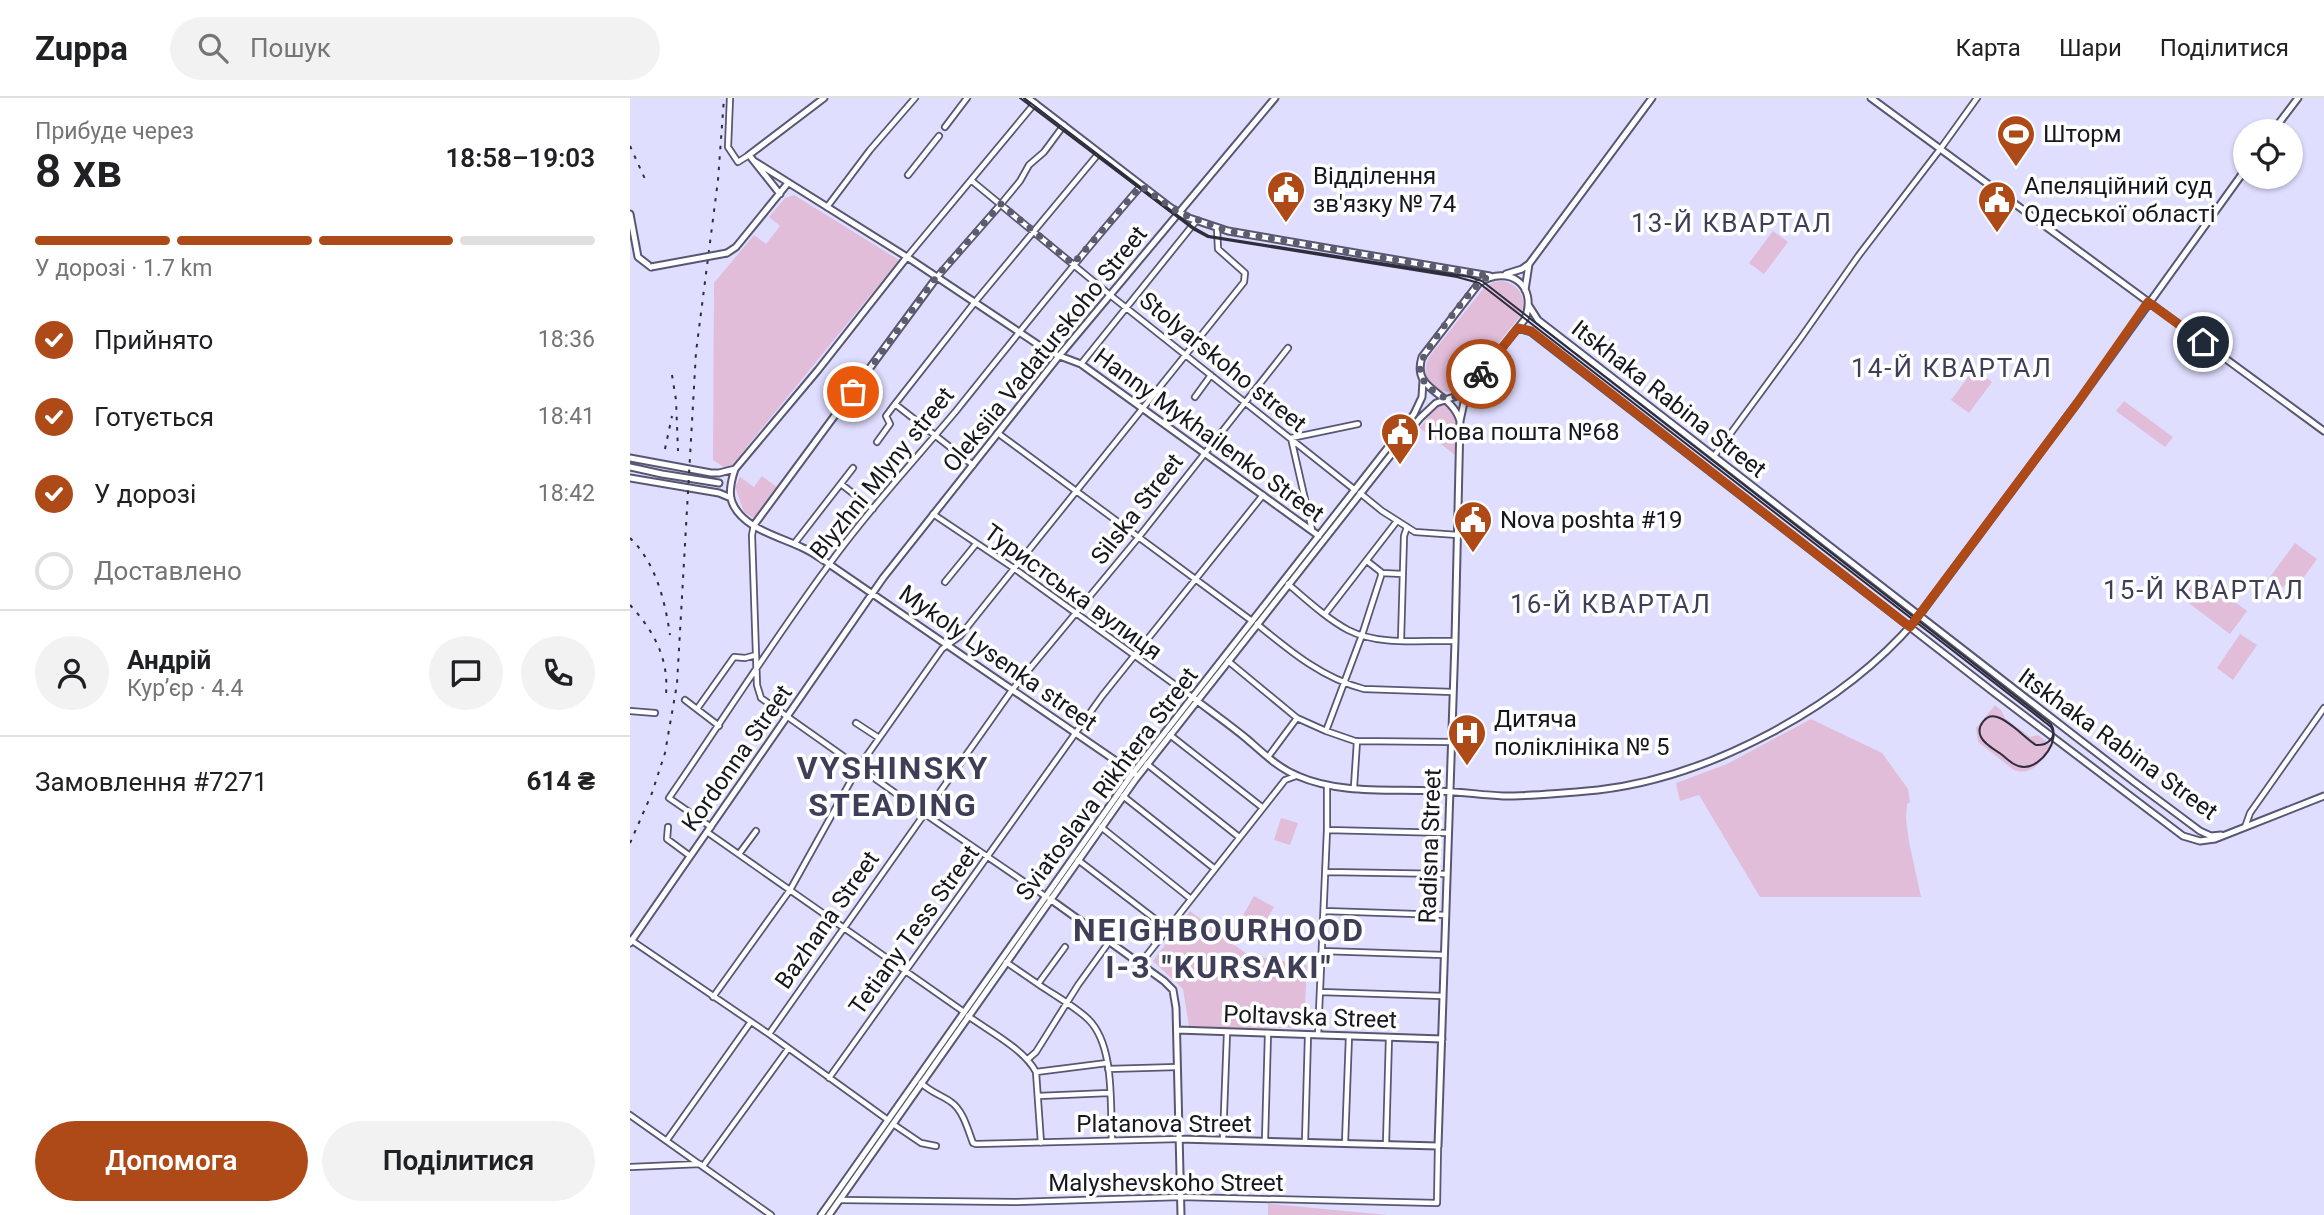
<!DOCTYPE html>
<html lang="uk">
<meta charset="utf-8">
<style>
body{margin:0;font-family:Roboto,sans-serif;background:#f2f2f2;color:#202124;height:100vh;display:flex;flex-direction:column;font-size:26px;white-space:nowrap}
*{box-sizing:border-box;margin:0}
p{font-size:23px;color:#757577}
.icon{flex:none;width:38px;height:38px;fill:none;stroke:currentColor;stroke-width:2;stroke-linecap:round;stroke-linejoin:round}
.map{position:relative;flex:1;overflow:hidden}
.side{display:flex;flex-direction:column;background:#fff;width:630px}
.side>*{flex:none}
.buttons{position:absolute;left:1603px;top:21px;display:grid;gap:14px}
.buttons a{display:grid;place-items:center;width:70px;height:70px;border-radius:50%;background:#fff;box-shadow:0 2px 5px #0004;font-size:35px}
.pin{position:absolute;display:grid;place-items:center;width:60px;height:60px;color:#fff;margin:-30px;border:4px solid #fff;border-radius:50%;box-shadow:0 2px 7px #0007}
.courier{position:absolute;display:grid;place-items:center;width:70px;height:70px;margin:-35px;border:5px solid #ae4a17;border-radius:50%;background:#fff;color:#222;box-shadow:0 2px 9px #0007}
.overview em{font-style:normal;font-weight:600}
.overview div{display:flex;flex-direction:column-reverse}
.overview{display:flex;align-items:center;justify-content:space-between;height:119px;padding:0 35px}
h1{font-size:46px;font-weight:600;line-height:52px}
.bar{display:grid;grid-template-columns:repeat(4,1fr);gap:10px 7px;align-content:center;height:84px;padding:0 35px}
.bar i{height:9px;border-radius:5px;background:#e0e0e0}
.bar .selected{background:#ae4a17}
.bar p{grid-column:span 4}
.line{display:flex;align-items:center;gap:18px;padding:0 35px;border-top:2px solid #e0e0e0}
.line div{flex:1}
.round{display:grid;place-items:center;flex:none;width:74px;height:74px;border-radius:37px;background:#f2f2f2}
ol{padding:0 35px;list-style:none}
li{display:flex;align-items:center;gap:21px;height:77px}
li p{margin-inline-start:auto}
li .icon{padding:7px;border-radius:50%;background:#ae4a17;color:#fff;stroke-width:4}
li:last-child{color:#757577}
li i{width:38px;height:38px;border:4px solid #e0e0e0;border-radius:50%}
.cta{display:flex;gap:14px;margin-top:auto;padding:14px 35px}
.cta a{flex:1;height:80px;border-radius:42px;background:#ae4a17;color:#fff;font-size:28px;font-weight:600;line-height:80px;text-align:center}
.cta a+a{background:#f2f2f2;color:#202124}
header{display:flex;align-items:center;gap:42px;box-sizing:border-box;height:98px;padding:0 35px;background:#fff;border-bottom:2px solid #e0e0e0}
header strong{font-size:33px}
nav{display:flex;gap:38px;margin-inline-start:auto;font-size:24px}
.search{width:490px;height:63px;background:#f2f2f2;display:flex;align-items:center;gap:18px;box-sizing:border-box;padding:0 24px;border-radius:38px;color:#757577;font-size:26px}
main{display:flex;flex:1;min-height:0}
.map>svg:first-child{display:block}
.green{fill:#e1bdd9}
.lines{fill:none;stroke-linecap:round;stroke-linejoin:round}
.street-casing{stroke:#585773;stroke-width:8}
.secondary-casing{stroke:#585773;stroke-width:9}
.street{stroke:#fff;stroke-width:4.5}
.secondary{stroke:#fff;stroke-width:5}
.tram{stroke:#2d2d3b;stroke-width:2}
.rail{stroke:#2d2d3b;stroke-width:2;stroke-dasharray:3.5 7;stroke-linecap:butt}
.secondary-bridge-casing{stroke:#585773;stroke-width:9;stroke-linecap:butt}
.secondary-bridge{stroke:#fff;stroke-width:5}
.done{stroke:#5c5c6f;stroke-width:7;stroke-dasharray:0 12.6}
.route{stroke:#ae4a17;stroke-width:9}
.labels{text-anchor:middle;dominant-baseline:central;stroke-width:7;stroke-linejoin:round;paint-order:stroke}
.poi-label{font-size:24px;fill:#161621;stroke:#fff;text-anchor:start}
.street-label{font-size:24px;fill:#161621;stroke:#fff}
.neighbourhood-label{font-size:26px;letter-spacing:2px;fill:#3f3e58;stroke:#fff}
.district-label{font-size:32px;font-weight:bold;letter-spacing:2px;fill:#3f3e58;stroke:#fff}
</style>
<header>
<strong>Zuppa</strong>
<div class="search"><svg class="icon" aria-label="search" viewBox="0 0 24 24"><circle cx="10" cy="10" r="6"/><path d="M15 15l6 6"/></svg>Пошук</div>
<nav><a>Карта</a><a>Шари</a><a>Поділитися</a></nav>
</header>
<main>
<section class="side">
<div class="overview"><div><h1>8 хв</h1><p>Прибуде через</p></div><em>18:58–19:03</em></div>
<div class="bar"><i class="selected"></i><i class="selected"></i><i class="selected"></i><i></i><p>У дорозі · 1.7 km</p></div>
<ol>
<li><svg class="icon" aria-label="check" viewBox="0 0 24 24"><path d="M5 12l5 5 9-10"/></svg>Прийнято<p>18:36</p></li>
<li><svg class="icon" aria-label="check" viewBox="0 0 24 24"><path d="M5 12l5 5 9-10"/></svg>Готується<p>18:41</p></li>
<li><svg class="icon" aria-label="check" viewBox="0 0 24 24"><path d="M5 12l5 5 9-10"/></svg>У дорозі<p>18:42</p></li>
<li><i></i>Доставлено</li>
</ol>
<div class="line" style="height:126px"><a class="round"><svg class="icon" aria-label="person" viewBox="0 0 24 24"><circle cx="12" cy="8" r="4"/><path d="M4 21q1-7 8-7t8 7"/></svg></a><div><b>Андрій</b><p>Кур’єр · 4.4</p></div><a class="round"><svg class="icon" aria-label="chat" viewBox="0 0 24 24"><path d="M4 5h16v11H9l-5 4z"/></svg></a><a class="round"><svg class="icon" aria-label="phone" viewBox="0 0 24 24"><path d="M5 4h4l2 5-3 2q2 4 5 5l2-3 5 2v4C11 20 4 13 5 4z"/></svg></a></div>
<div class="line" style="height:91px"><div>Замовлення #7271</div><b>614 ₴</b></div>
<div class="cta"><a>Допомога</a><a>Поділитися</a></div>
</section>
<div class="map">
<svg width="1694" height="1117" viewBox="0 0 1694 1117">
<rect width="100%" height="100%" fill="#dfdeff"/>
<path class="green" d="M164,97l105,65 -171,210 -15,-10 1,-177 40,-48 12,9 14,-18 -11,-9 16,-19z
M1143,133l15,11 -24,32 -15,-11z
M873,183c17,4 24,17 18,34l-58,72c-23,14 -46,-6 -34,-30l54,-68 10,-7z
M1344,271l18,13 -23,31 -18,-13z
M1494,303l49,36 -8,10 -49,-36z
M811,307h8l8,12 -2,38 -35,-27 13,-18z
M132,378l16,12 -22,32 -12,-8 -9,-25 5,-10 14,10z
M1665,445l22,16 -21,29 -8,-6 -5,5 -13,-10z
M1569,477l48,36 -17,23 -48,-36z
M1610,536l17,11 -24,35 -16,-12z
M1365,607l6,5 4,8 25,19 8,-2 15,11c-10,13 -20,31 -39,24l-36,-28 -2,-14z
M1181,621l71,34 26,36 2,13 -3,2 -1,15 3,23 12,55h-161l-61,-102 -19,6 -4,-18 51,-19z
M651,720l17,5 -8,22 -16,-5z
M624,798l20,11 -22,37 -19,-11z
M560,813l58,44 59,10 -3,62 -114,5 -7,-43 -30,-28z
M638,1106h4l115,11h-119z"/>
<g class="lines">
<defs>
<path id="street" d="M100,0l-2,49 10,15 11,-7
M315,29l22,-29
M278,77l31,-39
M342,83l138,114 245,195
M197,109l43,-57 45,-52
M277,159l128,-154
M307,179l64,-73 19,-23 9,-16 15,-13 20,-27
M451,266l115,-143
M565,299l16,-22
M265,306l78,61
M369,336l253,187
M247,344l13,-18 -4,-8 9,-12 80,-102 124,-149
M1084,358l86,-117 59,-84 82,-107 36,-50
M211,386l32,25
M730,395l22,18 33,21 43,3
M303,416l82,55 177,128
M124,427l-2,10 5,150 4,13 164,116 120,82
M682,432l-21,-92 67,-14
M164,446l59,-76
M751,475l22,1
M315,484l31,-38
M658,486c19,16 38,34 60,46 31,16 73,10 107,11
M695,516l72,-93
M627,526c33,27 65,54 107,65l89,3
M771,542l3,-104 3,-9
M598,563l69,57 29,13 29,10 96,1
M55,602l34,26
M67,611l37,-52 11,1 11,-3
M0,613l25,2
M226,625l23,15
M696,633l36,-96 19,-59v-4l-14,-11
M540,637l93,73
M638,659l29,-39
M517,666l92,73
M724,689l3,-46
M493,698l92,73
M38,729l-1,12 23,17
M81,729l-42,-29c53,-77 103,-156 159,-232 39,-54 85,-104 128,-155 61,-76 121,-152 185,-225
M471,729l90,72
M1615,729l5,-14 74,-105
M697,732l121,3
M77,734l257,180
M109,756l17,-23
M448,762l90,69
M696,774l121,2
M694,813l122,4
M1,842l138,94 119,86
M435,849l-27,37c16,11 35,21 50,35 27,26 22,85 24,121
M692,853l122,4
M376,864l32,22
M510,866l145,-184 11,-4
M690,894l123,4
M83,899l77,-107 68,-122 84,-119 18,-13 284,-354 1,-9 -27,-24 -1,-21
M338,918c21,15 56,33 68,56l5,71
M139,936l243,-344 126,-152 150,-190
M688,937l9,-205v-44
M398,961l8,-7 42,-67 31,-43
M478,971l69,-2
M406,974l71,-9
M199,980l273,-382 161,-201
M291,985c11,10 20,12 30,19 12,8 17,28 22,41l3,1 203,-5
M408,998l71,-3
M0,1017l141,100
M263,1026l28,19 15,3
M593,1041l4,-106
M37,1042l83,-117
M635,1042l3,-107
M675,1044l3,-107
M715,1045l4,-107
M756,1046l3,-107
M73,1068l85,-117
M0,1069l70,-3
M210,1102l175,2 166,-5 256,6 1,-57"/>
<path id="secondary" d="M398,0l143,110 18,10 39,13 262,45
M1241,0l453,333
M1643,33l25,-33
M124,63l153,96 142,95 32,12 238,172
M150,96l-31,-39 75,-57
M0,116l8,43 13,10
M97,155l9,-6 52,-64
M277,159l-89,113 -83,99c-3,9 -7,23 -3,33 10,26 46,34 69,45 10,4 19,11 28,17l306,210
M876,176l16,-5 7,-5 123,-166
M895,192l4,-26
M899,208l9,14 595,461 67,50 11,5 10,-1
M888,230l13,4 461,359 191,145 17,5 15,-2 109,-43
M0,360l81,15h8l16,-4
M0,369l32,7 57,9
M0,380l89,15 12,5
M124,427l183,-248
M562,599c18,14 37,27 55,42 16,14 31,29 51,37 41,18 91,13 136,15 23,0 46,4 69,5 31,0 63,-3 95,-6 112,-13 243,-83 317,-169l163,-219 167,-232
M420,801l114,82 9,9 3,18 5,207
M0,845l253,-365 176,-222 216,-258
M547,932l265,9
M549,1041l259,7 17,-505 5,-220 6,-28
M191,1117l309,-438 284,-363 8,-17 1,-16
M199,1117l306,-435 285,-362 16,-15 30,-10 59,-74c13,-34 -16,-55 -46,-36l-57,74c-11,35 29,33 38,64"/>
</defs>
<use href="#street" class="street-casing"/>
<use href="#secondary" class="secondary-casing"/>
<use href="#street" class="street"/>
<use href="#secondary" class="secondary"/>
<path class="tram" d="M390,0l173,131 15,8 249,40 22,6 562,436c1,1 9,7 10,8 7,11 -5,19 -15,18 -11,-7 -27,-25 -39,-28 -11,-4 -21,10 -16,20 3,7 14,13 20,17 7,6 14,13 23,13 18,0 37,-28 27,-43l-569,-443 -12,-4 -261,-41 -16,-9 -169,-129"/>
<path class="rail" d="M0,48l15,33
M42,277l4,25 2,51
M35,351l7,-33
M0,440c26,25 35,63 40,97
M0,507c24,26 39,54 36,89
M0,745l22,-50 13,-40 12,-69 19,-332 22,-172 6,-82"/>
<defs>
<path id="secondary-bridge" d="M21,169l76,-14"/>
</defs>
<use href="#secondary-bridge" class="secondary-bridge-casing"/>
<use href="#secondary-bridge" class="secondary-bridge"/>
</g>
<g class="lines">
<path class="done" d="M223,294l84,-116 64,-72 72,60 68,-78 38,27 49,18 262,45c-2,1 -8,4 -9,6 -11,8 -62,74 -61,85 0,16 13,25 27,32l19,-6 15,-19"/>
<path class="route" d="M851,276l37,-46 13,3 379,296 168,-225 70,-100 55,40"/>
</g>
<defs>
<symbol id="stadium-pin" viewBox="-11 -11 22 30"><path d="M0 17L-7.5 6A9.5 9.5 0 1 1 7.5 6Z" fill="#ae4a17" stroke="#fff"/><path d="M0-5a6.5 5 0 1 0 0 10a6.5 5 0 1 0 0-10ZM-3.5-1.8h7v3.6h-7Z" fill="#fff"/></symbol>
<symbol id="civic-pin" viewBox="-11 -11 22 30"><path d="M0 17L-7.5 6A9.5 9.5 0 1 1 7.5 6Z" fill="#ae4a17" stroke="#fff"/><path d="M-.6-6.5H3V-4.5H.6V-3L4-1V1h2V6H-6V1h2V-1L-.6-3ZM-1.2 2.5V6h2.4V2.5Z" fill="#fff"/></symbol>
<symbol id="hospital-pin" viewBox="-11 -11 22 30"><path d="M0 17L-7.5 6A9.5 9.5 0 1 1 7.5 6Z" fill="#ae4a17" stroke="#fff"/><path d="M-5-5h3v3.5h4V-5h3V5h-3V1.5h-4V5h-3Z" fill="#fff"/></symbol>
</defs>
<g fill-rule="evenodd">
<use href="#stadium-pin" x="1364" y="14" width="44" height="60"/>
<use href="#civic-pin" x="634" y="70" width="44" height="60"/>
<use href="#civic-pin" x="1345" y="80" width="44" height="60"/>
<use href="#civic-pin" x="748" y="312" width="44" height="60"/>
<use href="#civic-pin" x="821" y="400" width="44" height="60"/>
<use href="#hospital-pin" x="815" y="613" width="44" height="60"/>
</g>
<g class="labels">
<g class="poi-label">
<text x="1413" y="36">Шторм</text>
<text x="683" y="78">Відділення<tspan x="683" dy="28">зв'язку № 74</tspan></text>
<text x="1394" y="88">Апеляційний суд<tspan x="1394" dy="28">Одеської області</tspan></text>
<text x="797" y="334">Нова пошта №68</text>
<text x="870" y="422">Nova poshta #19</text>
<text x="864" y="621">Дитяча<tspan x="864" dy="28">поліклініка № 5</tspan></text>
</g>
<g class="street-label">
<text transform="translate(415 251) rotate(-51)">Oleksiia Vadaturskoho Street</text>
<text transform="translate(593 264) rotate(39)">Stolyarskoho street</text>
<text transform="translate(1039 301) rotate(38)">Itskhaka Rabina Street</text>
<text transform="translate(579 337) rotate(36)">Hanny Mykhailenko Street</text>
<text transform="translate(252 375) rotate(-51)">Blyzhni Mlyny street</text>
<text transform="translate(507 411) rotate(-52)">Silska Street</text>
<text transform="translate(443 494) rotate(36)">Туристська вулиця</text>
<text transform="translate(368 560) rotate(35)">Mykoly Lysenka street</text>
<text transform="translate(1488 646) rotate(36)">Itskhaka Rabina Street</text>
<text transform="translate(107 660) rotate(-55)">Kordonna Street</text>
<text transform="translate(477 686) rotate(-53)">Sviatoslava Rikhtera Street</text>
<text transform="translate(800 748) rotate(-88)">Radisna Street</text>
<text transform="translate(197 822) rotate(-55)">Bazhana Street</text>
<text transform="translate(284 832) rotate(-54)">Tetiany Tess Street</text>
<text transform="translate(680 919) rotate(2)">Poltavska Street</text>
<text x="534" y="1026">Platanova Street</text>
<text x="536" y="1085">Malyshevskoho Street</text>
</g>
<g class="neighbourhood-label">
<text x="1102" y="125">13-Й КВАРТАЛ</text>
<text x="1322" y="270">14-Й КВАРТАЛ</text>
<text x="1574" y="492">15-Й КВАРТАЛ</text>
<text x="981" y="506">16-Й КВАРТАЛ</text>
</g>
<g class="district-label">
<text x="263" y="670">VYSHINSKY<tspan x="263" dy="37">STEADING</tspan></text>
<text x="589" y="832">NEIGHBOURHOOD<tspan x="589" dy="37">I-3 "KURSAKI"</tspan></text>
</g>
</g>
</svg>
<div class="buttons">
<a><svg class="icon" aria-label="locate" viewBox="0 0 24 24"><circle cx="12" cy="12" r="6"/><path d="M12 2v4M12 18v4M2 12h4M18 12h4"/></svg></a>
</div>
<div class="pin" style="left:223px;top:294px;background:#ea580c"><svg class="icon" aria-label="bag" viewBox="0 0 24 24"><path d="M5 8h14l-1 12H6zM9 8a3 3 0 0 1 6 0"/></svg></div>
<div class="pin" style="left:1573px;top:244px;background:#1f2937"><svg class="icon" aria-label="home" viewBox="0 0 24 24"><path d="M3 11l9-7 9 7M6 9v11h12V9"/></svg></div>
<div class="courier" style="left:851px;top:276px"><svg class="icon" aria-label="bike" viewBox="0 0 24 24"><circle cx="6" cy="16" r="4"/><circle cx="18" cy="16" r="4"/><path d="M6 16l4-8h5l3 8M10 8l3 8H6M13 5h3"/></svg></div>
</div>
</main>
